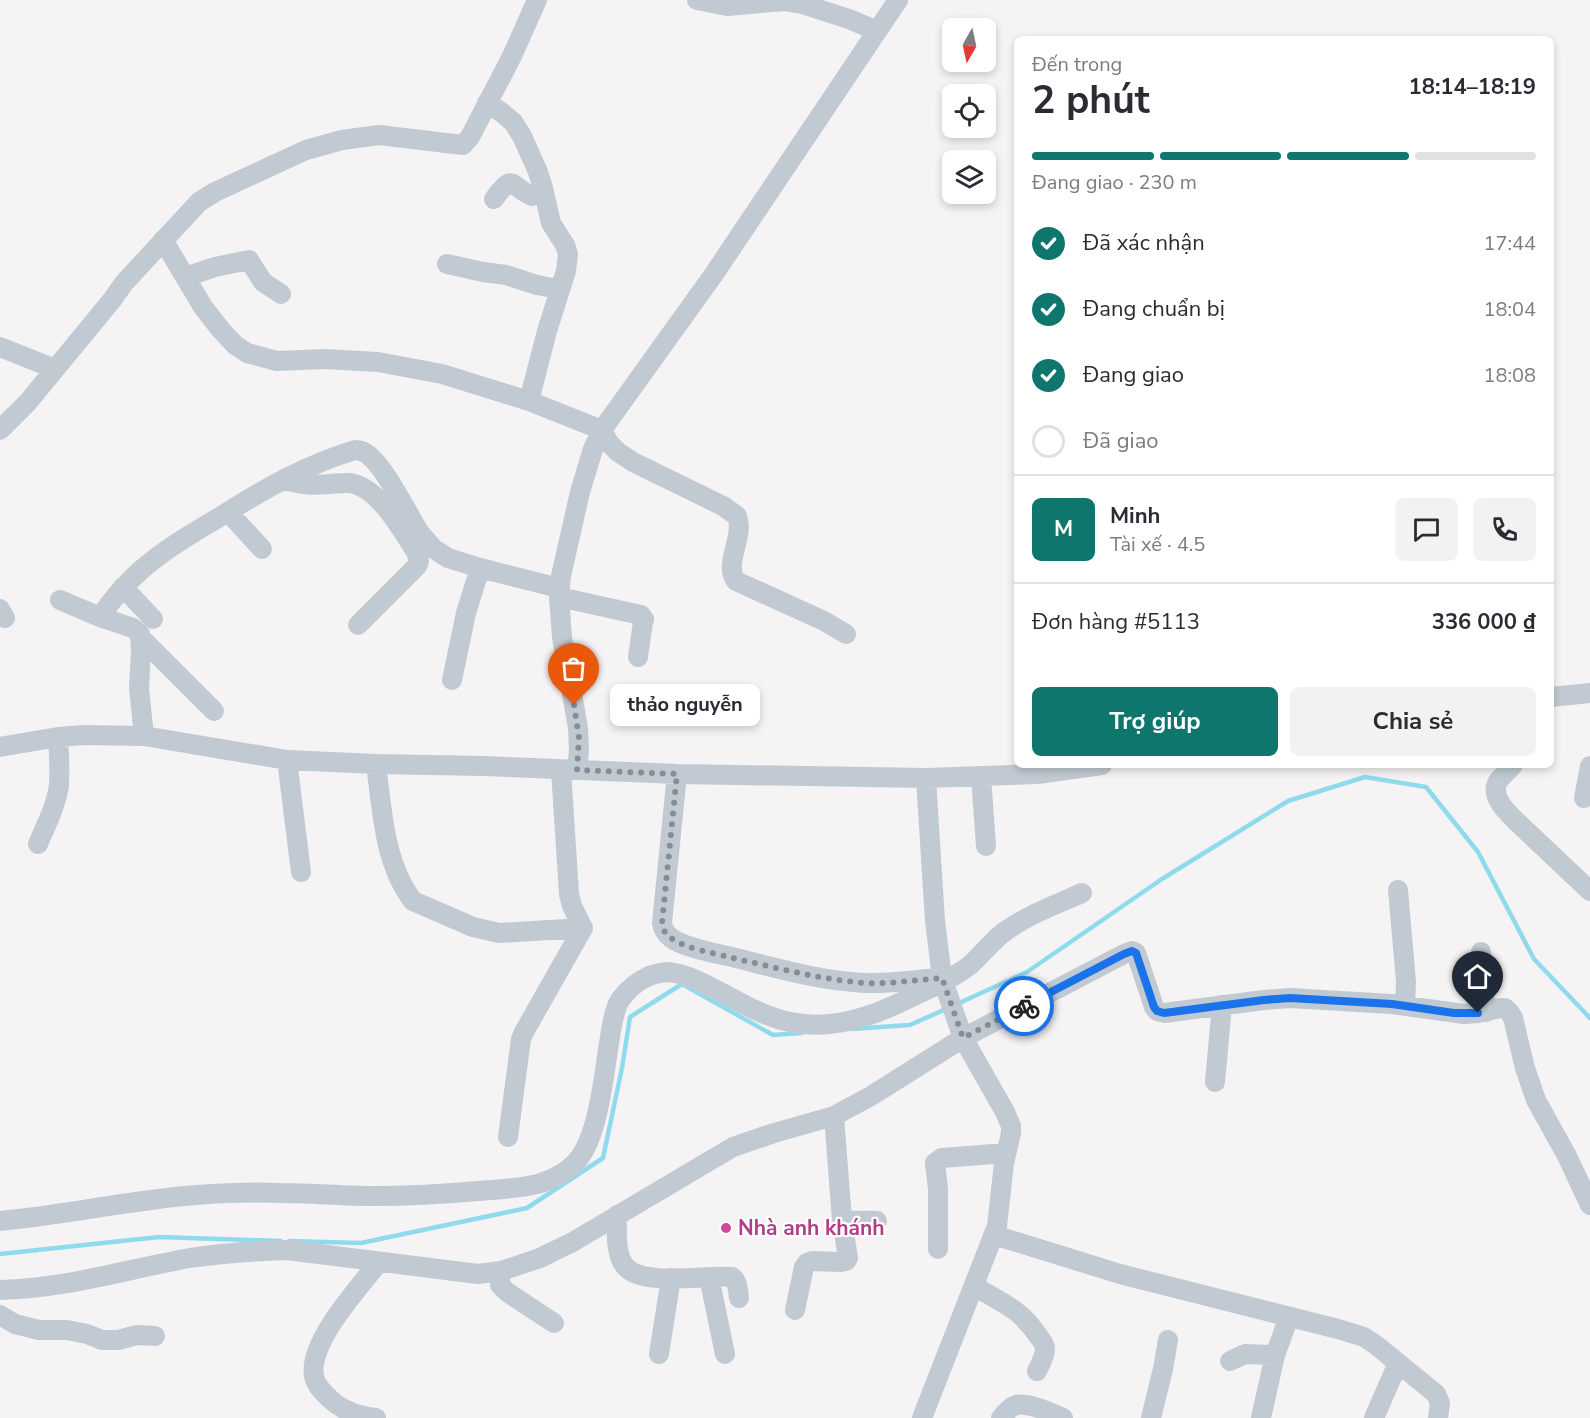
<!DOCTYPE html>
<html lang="vi">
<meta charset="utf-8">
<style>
body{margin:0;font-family:"Nunito Sans",sans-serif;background:#f2f2f3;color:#2b2b33;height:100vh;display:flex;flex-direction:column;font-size:22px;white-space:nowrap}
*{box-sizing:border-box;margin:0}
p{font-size:20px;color:#7c7c81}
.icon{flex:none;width:33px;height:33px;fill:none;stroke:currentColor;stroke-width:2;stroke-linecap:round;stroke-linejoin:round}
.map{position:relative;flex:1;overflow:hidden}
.side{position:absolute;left:1014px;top:36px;width:540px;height:732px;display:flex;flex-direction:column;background:#fff;border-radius:9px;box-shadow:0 3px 9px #0003}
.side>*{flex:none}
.needle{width:39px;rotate:189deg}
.tools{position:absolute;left:942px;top:18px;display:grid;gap:12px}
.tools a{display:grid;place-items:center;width:54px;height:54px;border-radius:9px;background:#fff;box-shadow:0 3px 9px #0003;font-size:30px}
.pin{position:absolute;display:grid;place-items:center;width:51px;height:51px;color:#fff;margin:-62px -26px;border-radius:50% 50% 50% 0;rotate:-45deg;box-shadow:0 0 6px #0007}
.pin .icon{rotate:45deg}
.courier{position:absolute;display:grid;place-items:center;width:60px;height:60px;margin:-30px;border:4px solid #1a73e8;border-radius:50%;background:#fff;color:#222;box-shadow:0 2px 8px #0007}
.bubble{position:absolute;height:42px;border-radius:9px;background:#fff;box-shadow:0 3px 9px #0003;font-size:20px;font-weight:700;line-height:42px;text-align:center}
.summary em{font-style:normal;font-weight:700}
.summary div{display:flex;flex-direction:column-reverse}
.summary{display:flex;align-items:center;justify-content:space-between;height:102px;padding:0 18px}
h1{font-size:39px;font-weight:700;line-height:45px}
.bar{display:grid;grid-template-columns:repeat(4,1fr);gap:9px 6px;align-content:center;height:72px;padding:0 18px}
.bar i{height:8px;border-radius:4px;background:#e1e1e2}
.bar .active{background:#0f766e}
.bar p{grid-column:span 4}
.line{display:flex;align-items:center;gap:15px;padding:0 18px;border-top:2px solid #e1e1e2}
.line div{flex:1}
.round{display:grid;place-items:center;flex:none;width:63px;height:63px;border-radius:9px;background:#f2f2f3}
ol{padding:0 18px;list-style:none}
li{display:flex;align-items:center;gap:18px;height:66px}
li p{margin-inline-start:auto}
li .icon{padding:6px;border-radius:50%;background:#0f766e;color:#fff;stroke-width:4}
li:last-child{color:#7c7c81}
li i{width:33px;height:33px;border:3px solid #e1e1e2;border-radius:50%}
.primary-button{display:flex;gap:12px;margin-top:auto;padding:12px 18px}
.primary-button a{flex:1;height:69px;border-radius:9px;background:#0f766e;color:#fff;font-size:24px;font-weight:700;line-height:69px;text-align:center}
.primary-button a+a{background:#f2f2f3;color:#2b2b33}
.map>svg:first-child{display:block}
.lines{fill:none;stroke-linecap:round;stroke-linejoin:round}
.stream{stroke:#90daee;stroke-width:4.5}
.minor{stroke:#c1cad2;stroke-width:20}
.done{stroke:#868d94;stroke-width:6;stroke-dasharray:0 10.8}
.route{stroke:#1a73e8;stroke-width:8}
.hotel-dot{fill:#d1479c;stroke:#fff;stroke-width:2}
.labels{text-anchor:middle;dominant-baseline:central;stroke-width:4.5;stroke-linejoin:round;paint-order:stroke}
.hotel-label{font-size:21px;font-weight:bold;fill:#b23c85;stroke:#fff;text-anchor:start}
</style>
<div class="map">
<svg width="1590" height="1418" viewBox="0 0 1590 1418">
<rect width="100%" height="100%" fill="#f5f3f3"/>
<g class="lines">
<path class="stream" d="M955,1005l72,-33 135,-93 126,-78 77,-24 61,10 52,65 56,107 56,59
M852,1029l58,-4 38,-17
M289,1241l72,2 166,-35 76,-50 19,-90 8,-51 52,-33 91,51 29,-2
M0,1254l159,-17 122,4"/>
<path class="minor" d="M697,0l30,6 57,-5 18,3 47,15 28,12
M487,103l14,9 12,10 9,14 16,36 5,16 8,35 14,22 3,9 -2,17 -19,60 -18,70
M494,199c20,-28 16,-12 38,-3l11,-8
M163,240l40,67 18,23 14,15 12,8 30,8 48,-2 53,3 64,12 87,27 73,29 7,13 9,9 15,10 90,44 14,10c8,21 -14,48 -1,65l88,40 22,13
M447,264l36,8 23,3 31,10 22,4
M185,277l30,-10 34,-7 14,22 18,12
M0,347l55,22
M0,430l28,-28 84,-102 12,-17 75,-81 16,-10 91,-42 36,-10 37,-5 84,10 7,-8 42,-81 25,-56
M284,479c22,9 38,5 61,4 30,-2 56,46 71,69l3,9 -2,5 -59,59
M228,512l34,37
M123,587l30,32
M559,597l82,18 3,4 -1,3 -5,35
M60,600l40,17 33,11 7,6 1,15 -2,39 5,48
M0,609l5,9
M100,617c7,-10 14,-20 23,-29 27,-31 65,-52 100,-73 41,-26 85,-51 132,-65 4,0 5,0 9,2 19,10 43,61 56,81l14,16 14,9 32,10 79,20
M141,638l73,73
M452,680l14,-67 14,-45
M1551,697l39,-4
M0,747l58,-10 27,-2 59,1 143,24 89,4 107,2 194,8 249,4 112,-4 64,-9
M287,760l14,112
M376,764c6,45 8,100 37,137l60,26 26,6 84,-5
M1513,765c-4,5 -10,10 -14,15 -11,15 8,32 18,42l73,69
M561,770l8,124 3,12 11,22
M577,770l2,-19 -1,-23 -16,-91 -3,-40 2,-21 19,-84 13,-43 9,-19 112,-156 184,-274
M677,774l-15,149c1,7 4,11 9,15 14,10 44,15 61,19 44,11 88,24 134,26 25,1 49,-3 73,-5
M981,776l5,70
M1584,798l6,-32
M38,844c8,-19 18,-38 21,-59 1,-16 0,-32 -1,-48
M1398,890l8,92 -1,23
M1481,952l5,60
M1215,1082l7,-77
M508,1137l13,-98 3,-7 59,-104
M617,1215c0,16 -2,37 7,50 16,23 83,9 108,12 6,4 6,14 7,21
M842,1220l35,1
M0,1221c66,-6 130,-21 196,-26 28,-2 56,-3 83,-2 32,0 64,3 96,3 34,0 69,-2 103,-5 20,-2 43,-2 63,-8 12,-4 24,-10 33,-19 25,-23 30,-93 36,-127 2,-12 4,-27 10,-37 7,-10 18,-19 29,-24 6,-2 13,-4 19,-4 29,2 70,33 99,43 19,8 42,11 63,9 32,-3 62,-17 90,-31 17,-8 35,-16 50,-28 13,-11 23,-26 37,-35 23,-16 50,-26 75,-37
M994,1235l126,39 218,55 26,8 12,8 60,49 4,9 -2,15
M938,1249v-60l-3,-26 7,-5 64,-5
M501,1271l-1,14 7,7 47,31
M709,1277l16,77
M974,1286c28,17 46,22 65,51 3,4 6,7 6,12 0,7 -5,16 -8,22
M0,1290c64,-1 127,-21 190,-32 32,-5 65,-7 97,-8l191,24 23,-3 39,-13 14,-7 17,-8 162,-96 41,-14 60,-17 37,-20 92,-58 161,-84 8,-3 4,2 18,54 3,4 7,2 100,-13 26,-2 102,6 72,10 14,-1 23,-5h4l5,5 3,5 12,50 11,32 31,56 23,49
M795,1310l9,-43 3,-4 5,-2 29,1 5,-1 2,-3 -6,-38 -8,-104
M0,1315l15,9 24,6h28l20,4 15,6h16l19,-5 18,1
M659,1354l12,-76
M1230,1361l15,-7 30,1
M376,1418c-18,-2 -33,-7 -46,-19 -7,-7 -14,-13 -16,-23 -6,-34 45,-88 65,-114
M922,1418l75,-192 7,-63 7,-30v-7l-6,-14 -42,-74 -21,-60 -7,-57 -9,-143
M1001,1418c4,-5 9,-11 15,-13 12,-3 36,8 47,13
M1151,1418l12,-49 5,-29
M1261,1418l14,-63 14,-38
M1374,1418l24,-55"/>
</g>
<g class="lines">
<path class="done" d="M574,705l5,33 -2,32 100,4 -15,149c1,7 4,12 9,15 15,11 43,15 62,20 43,10 86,21 131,25 26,1 52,-3 78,-5l21,60 61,-32"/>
<path class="route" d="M1024,1006l100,-52 8,-3 4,2 18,54 3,4 7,2 100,-13 26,-2 102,6 62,9h24"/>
</g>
<circle class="hotel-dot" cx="726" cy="1228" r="6"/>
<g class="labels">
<g class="hotel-label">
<text x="738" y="1228">Nhà anh khánh</text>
</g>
</g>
</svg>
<div class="tools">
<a><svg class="needle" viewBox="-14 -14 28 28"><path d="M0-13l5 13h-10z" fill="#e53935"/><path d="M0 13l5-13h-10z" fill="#7c7c81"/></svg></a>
<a><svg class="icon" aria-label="locate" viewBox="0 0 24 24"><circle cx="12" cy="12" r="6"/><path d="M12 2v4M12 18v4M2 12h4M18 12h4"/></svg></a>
<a><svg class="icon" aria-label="layers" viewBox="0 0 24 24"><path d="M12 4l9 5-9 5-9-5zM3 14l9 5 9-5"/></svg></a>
</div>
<div class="pin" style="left:574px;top:705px;background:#ea580c"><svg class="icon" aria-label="bag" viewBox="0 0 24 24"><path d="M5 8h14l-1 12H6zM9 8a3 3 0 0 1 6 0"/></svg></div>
<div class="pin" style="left:1478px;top:1013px;background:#1f2937"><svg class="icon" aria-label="home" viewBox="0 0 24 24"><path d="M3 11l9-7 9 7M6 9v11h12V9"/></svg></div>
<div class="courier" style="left:1024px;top:1006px"><svg class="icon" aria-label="bike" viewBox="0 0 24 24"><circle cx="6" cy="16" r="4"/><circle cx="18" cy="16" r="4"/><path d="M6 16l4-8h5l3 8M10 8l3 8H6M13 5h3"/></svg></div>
<div class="bubble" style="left:610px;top:684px;width:150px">thảo nguyễn</div>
<section class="side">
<div class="summary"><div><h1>2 phút</h1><p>Đến trong</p></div><em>18:14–18:19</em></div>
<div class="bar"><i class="active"></i><i class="active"></i><i class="active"></i><i></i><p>Đang giao · 230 m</p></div>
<ol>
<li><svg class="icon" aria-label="check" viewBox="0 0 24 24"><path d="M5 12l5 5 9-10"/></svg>Đã xác nhận<p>17:44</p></li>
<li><svg class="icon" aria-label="check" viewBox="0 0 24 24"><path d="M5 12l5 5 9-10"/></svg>Đang chuẩn bị<p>18:04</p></li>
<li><svg class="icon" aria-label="check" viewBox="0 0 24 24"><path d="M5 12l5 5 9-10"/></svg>Đang giao<p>18:08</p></li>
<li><i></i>Đã giao</li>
</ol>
<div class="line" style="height:108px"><b class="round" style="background:#0f766e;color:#fff">M</b><div><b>Minh</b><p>Tài xế · 4.5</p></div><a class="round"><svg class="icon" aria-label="chat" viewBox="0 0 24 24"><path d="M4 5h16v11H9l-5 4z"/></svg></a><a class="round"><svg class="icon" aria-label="phone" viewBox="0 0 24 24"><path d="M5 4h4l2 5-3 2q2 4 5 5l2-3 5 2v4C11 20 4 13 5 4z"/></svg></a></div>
<div class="line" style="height:78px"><div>Đơn hàng #5113</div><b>336 000 ₫</b></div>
<div class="primary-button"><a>Trợ giúp</a><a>Chia sẻ</a></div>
</section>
</div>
